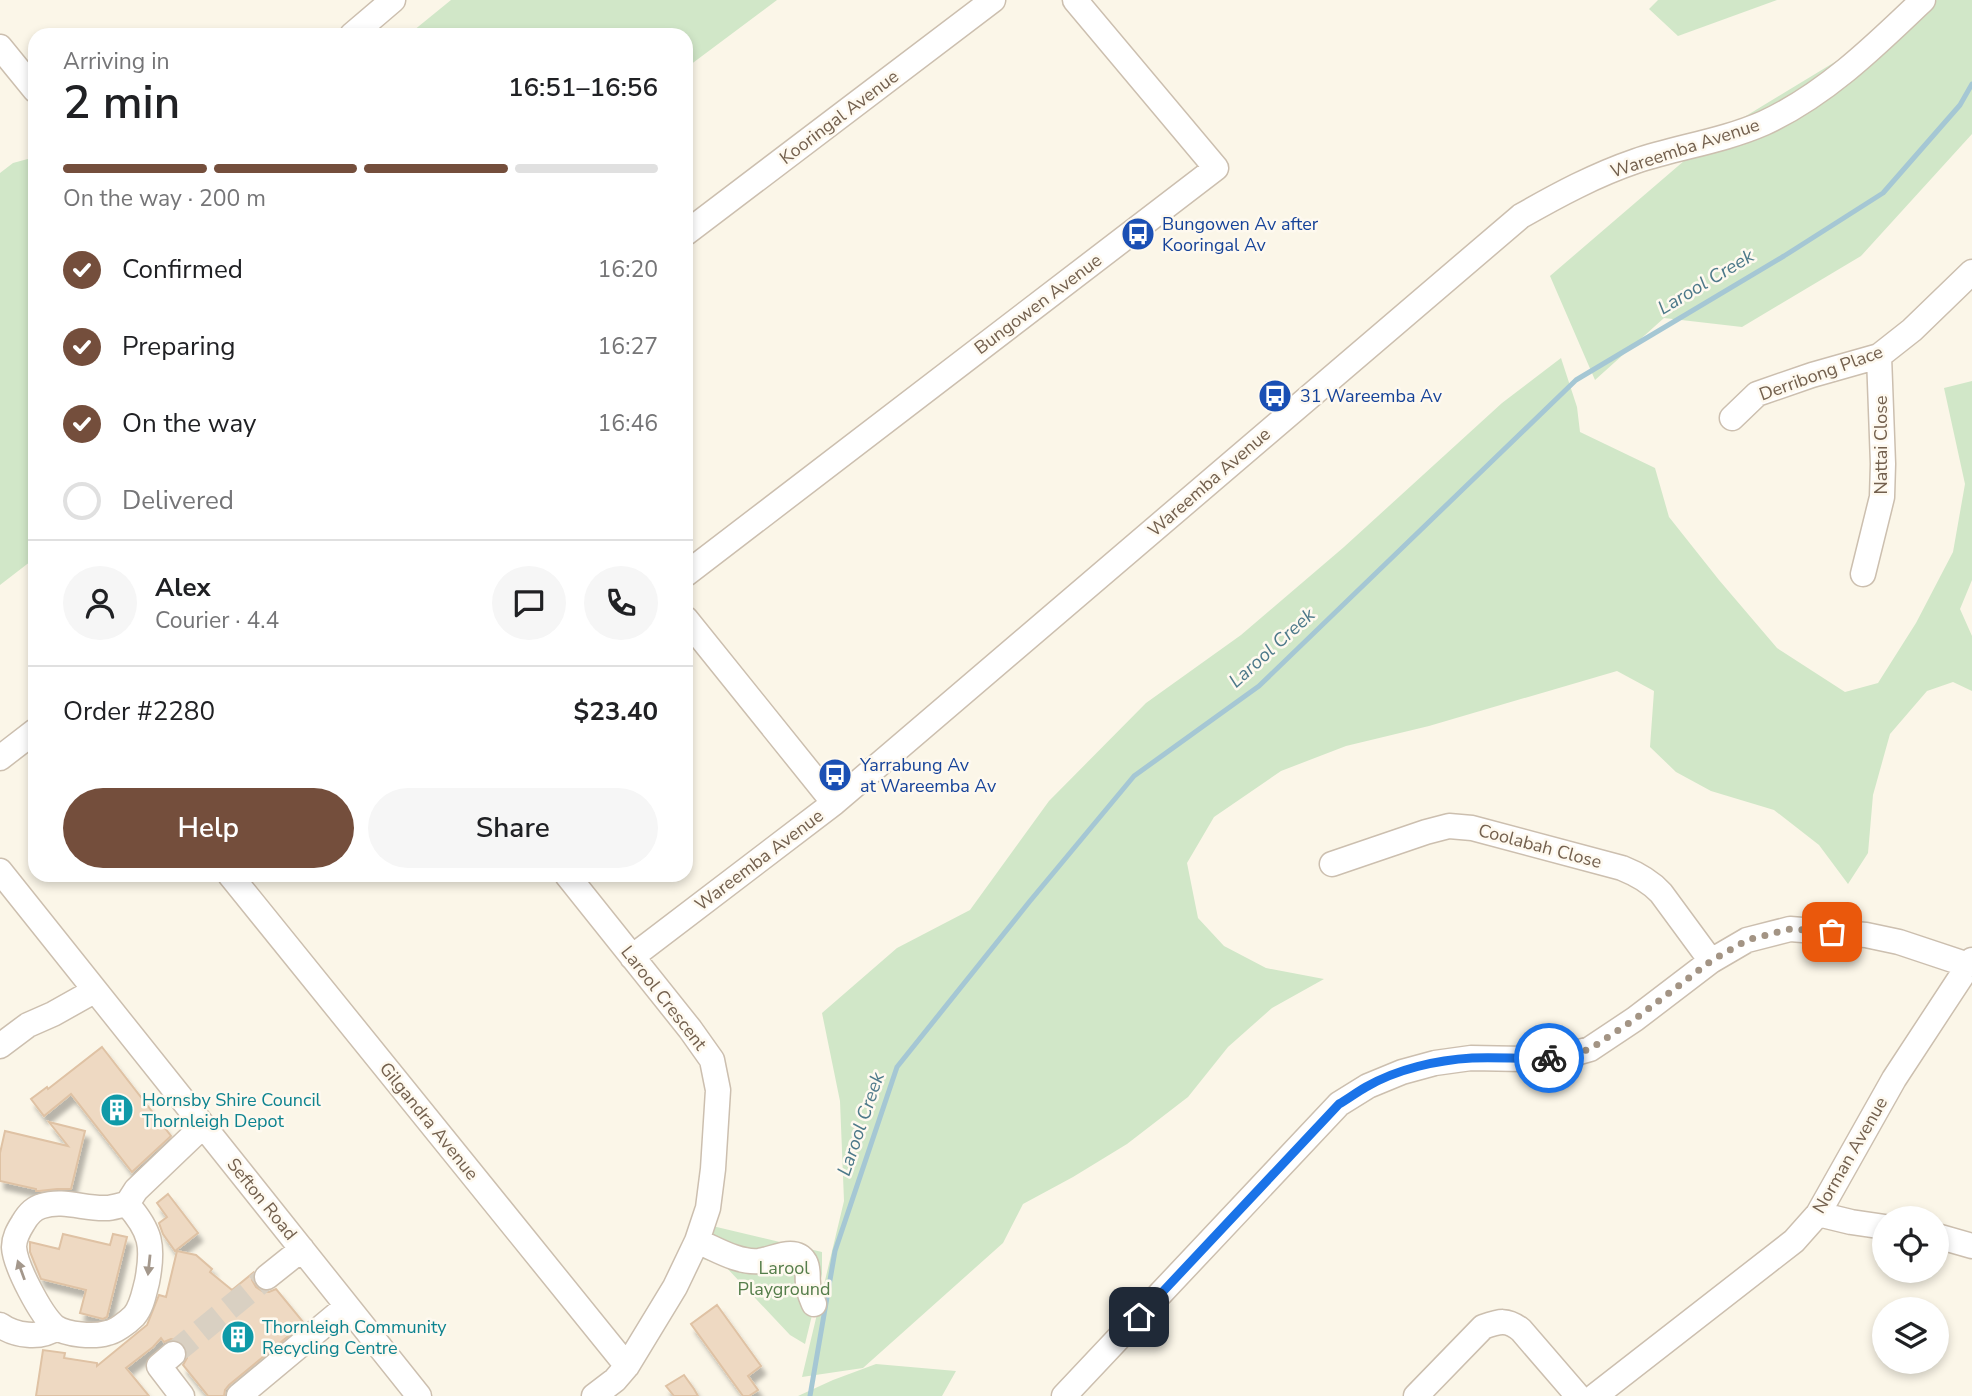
<!DOCTYPE html>
<meta charset="utf-8">
<style>
body{margin:0;font-family:"Nunito Sans",sans-serif;background:#f6f6f6;color:#202124;height:100vh;display:flex;flex-direction:column;font-size:26px;white-space:nowrap}
*{box-sizing:border-box;margin:0}
p{font-size:23px;color:#757577}
.icon{flex:none;width:38px;height:38px;fill:none;stroke:currentColor;stroke-width:2;stroke-linecap:round;stroke-linejoin:round}
.map{position:relative;flex:1;overflow:hidden}
.panel{position:absolute;left:28px;top:28px;width:665px;height:854px;display:flex;flex-direction:column;background:#fff;border-radius:21px;box-shadow:0 4px 10px #0003}
.panel>*{flex:none}
.tools{position:absolute;left:1872px;top:1206px;display:grid;gap:14px}
.tools a{display:grid;place-items:center;width:77px;height:77px;border-radius:50%;background:#fff;box-shadow:0 4px 10px #0003;font-size:35px}
.pin{position:absolute;display:grid;place-items:center;width:60px;height:60px;color:#fff;margin:-30px;border-radius:14px;box-shadow:0 4px 10px #0006}
.courier{position:absolute;display:grid;place-items:center;width:70px;height:70px;margin:-35px;border:5px solid #1a73e8;border-radius:50%;background:#fff;color:#222;box-shadow:0 2px 9px #0007}
.overview em{font-style:normal;font-weight:600}
.overview div{display:flex;flex-direction:column-reverse}
.overview{display:flex;align-items:center;justify-content:space-between;height:119px;padding:0 35px}
h1{font-size:46px;font-weight:600;line-height:52px}
.bar{display:grid;grid-template-columns:repeat(4,1fr);gap:10px 7px;align-content:center;height:84px;padding:0 35px}
.bar i{height:9px;border-radius:5px;background:#e0e0e0}
.bar .active{background:#744e3c}
.bar p{grid-column:span 4}
.line{display:flex;align-items:center;gap:18px;padding:0 35px;border-top:2px solid #e0e0e0}
.line div{flex:1}
.round{display:grid;place-items:center;flex:none;width:74px;height:74px;border-radius:37px;background:#f6f6f6}
ol{padding:0 35px;list-style:none}
li{display:flex;align-items:center;gap:21px;height:77px}
li p{margin-inline-start:auto}
li .icon{padding:7px;border-radius:50%;background:#744e3c;color:#fff;stroke-width:4}
li:last-child{color:#757577}
li i{width:38px;height:38px;border:4px solid #e0e0e0;border-radius:50%}
.primary-button{display:flex;gap:14px;margin-top:auto;padding:14px 35px}
.primary-button a{flex:1;height:80px;border-radius:42px;background:#744e3c;color:#fff;font-size:28px;font-weight:600;line-height:80px;text-align:center}
.primary-button a+a{background:#f6f6f6;color:#202124}
.map>svg:first-child{display:block}
.green{fill:#d1e7c8}
.lines{fill:none;stroke-linecap:round;stroke-linejoin:round}
.stream{stroke:#a5c7d4;stroke-width:5}
.building{fill:#eed9c2;stroke:#dfc2a4;stroke-width:2;filter:url(#shadow)}
.minor-tunnel{stroke:#d9d0c2;stroke-width:24;stroke-dasharray:24 12;stroke-linecap:butt}
.minor-casing{stroke:#ccbfaf;stroke-width:27}
.minor{stroke:#fff;stroke-width:24}
.oneway{fill:#a4988c}
.done{stroke:#a39484;stroke-width:7;stroke-dasharray:0 12.6}
.route{stroke:#1a73e8;stroke-width:9}
.labels{text-anchor:middle;dominant-baseline:central;stroke-width:5;stroke-linejoin:round;paint-order:stroke}
.street-label{font-size:18px;fill:#73604e;stroke:#fef9ef}
.transit-label{font-size:18px;fill:#164399;stroke:#fef9ef;text-anchor:start}
.culture-label{font-size:18px;fill:#0d838f;stroke:#fef9ef;text-anchor:start}
.park-label{font-size:18px;fill:#547d4a;stroke:#fef9ef}
.water-label{font-size:19px;font-style:italic;fill:#4d798a;stroke:#fef9ef}
</style>
<div class="map">
<svg width="1972" height="1396" viewBox="0 0 1972 1396">
<defs>
<filter id="shadow"><feDropShadow dx="4.5" dy="8" stdDeviation="2" flood-color="#0004"/></filter>
</defs>
<rect width="100%" height="100%" fill="#fbf6e8"/>
<path class="green" d="M451,0h326l-91,68v-33h-278z
M1658,0h119l-99,36 -29,-27z
M1937,0h35v134l-111,122 -119,71 -78,-9 -69,62 -45,-104 163,-140z
M35,157v401l-35,27v-412l13,-10z
M1561,358l16,49 3,25 75,36 14,49 50,63 58,68 68,44 33,-9 38,-60 37,-71 12,-68 -21,-96 28,-7v199l-12,29 12,27v55l-19,-9 -26,9 -37,43 -17,61 -5,58 -20,31 -29,-39 -45,-35 -63,-19 -35,-19 -26,-25 4,-56 -37,-20 -188,55 -83,20 -65,25 -67,46 -27,46 11,55 26,28 42,22 58,11 -52,29 -44,39 -40,50 -61,47 -54,33 -50,27 -20,39 -140,125 -61,9 42,-176 -4,-100 -18,-88 75,-65 73,-38 79,-109 97,-98 95,-68 103,-88 158,-144z
M704,1224l118,28v22l-17,70 -15,-9 -65,-69 -35,-11z
M876,1364l80,7 -14,25h-144l35,-16z"/>
<g class="lines">
<path class="stream" d="M810,1396l25,-145 62,-184 133,-166 104,-125 125,-90 317,-306 208,-124 99,-63 77,-88 12,-21"/>
</g>
<path class="building" d="M102,1047l69,89 -39,36 -61,-78 -27,22 -13,-17 16,-12 1,2z
M49,1122l36,9 -14,58h-14l-18,2h-3v-2l-36,-8v-28l5,-22 63,15z
M168,1194l30,39 -23,18 -12,-17 -4,-11 8,-6 -10,-14z
M63,1234l47,11 3,-11 14,3 -20,80 -4,2 -23,-6 6,-23 -45,-11 -11,-27v-10l29,7z
M177,1251l19,4 16,14 -2,3 22,18 21,-17 -1,7 4,7 6,4 7,1 7,-3 28,34 -75,62 -4,5 -1,6h-16l-25,-31 4,-7v-7l-2,-6 -8,-5 -6,-1 -7,3 -3,-4 -8,9 -27,21 23,28h-113l7,-46 22,3 -1,5 33,5v3l50,-41 12,-30 7,2z
M717,1305l44,61 -13,10 10,14 -9,6h-6l-52,-72z
M684,1375l10,14 4,7h-24l-8,-10z"/>
<g class="lines">
<path class="minor-tunnel" d="M173,1354l94,-77"/>
<defs>
<path id="minor" d="M352,35l41,-35
M0,47l35,43
M686,233l307,-233
M1732,418l25,-24 55,-19 67,-19 33,-26 60,-58
M686,574l530,-406 -141,-168
M1863,574l19,-77 1,-33 -4,-108
M686,619l148,184
M0,758l35,-27
M1332,864l94,-32 23,-6 23,2 150,40c15,6 28,13 39,25l50,68
M0,871l419,525
M230,875l397,491
M567,875l123,154 22,31 6,30 -5,79 -5,39 -11,33 -22,46 -48,79 -12,14 -21,16
M632,957l202,-154 687,-587c37,-21 74,-41 115,-55 42,-14 87,-20 128,-38 61,-28 111,-77 159,-123
M0,1046l28,-21 25,-11 41,-23
M127,1204c24,27 27,42 20,78 -3,11 -5,25 -13,34 -6,6 -19,16 -27,17 -13,4 -40,2 -52,-6 -14,-12 -40,-61 -41,-80 0,-9 4,-16 9,-24 4,-7 11,-15 19,-17 21,-7 43,3 64,2 7,0 14,-3 21,-4l9,-14 67,-64
M1818,1214l33,8 34,5
M1937,1236l35,10
M697,1241c19,8 41,22 62,20 15,-2 36,-15 46,1 4,7 2,14 3,21 0,8 3,14 6,21
M267,1277l35,-28
M0,1325c15,11 41,14 56,3
M173,1354l-14,12 23,30
M239,1396l108,-90
M1064,1396l275,-292 29,-18 34,-14 33,-9 36,-5 53,1 38,-2 28,-8 45,-30 76,-58 36,-21 43,-11 76,6 33,7 69,23
M1416,1396l67,-69c17,-6 24,-8 38,3l57,66
M1595,1396l199,-155 24,-27 76,-135 78,-119"/>
</defs>
<use href="#minor" class="minor-casing"/>
<use href="#minor" class="minor"/>
</g>
<defs><path id="oneway-solid" d="M-6-.8H1V-3.2L6.5 0L1 3.2V.8H-6Z" transform="scale(1.75)"/></defs>
<g class="oneway">
<use href="#oneway-solid" transform="translate(149 1265) rotate(96)"/>
<use href="#oneway-solid" transform="translate(21 1270) rotate(-110)"/>
</g>
<g class="lines">
<path class="done" d="M1549,1058l13,-1 28,-8 45,-30 76,-58 36,-21 43,-11 42,3"/>
<path class="route" d="M1139,1317l200,-213c9,-5 18,-12 27,-17 31,-18 71,-27 106,-29 25,-1 51,1 77,0"/>
</g>
<defs>
<symbol id="bus-disc" viewBox="-11 -11 22 22"><circle r="9.5" fill="#1a4fb4" stroke="#fef9ef"/><path d="M-5-6H5V4H4V6H2V4H-2V6H-4V4H-5ZM-3.5-4V0h7V-4ZM-3.5 1.2v1.5H-2V1.2ZM2 1.2v1.5H3.5V1.2Z" fill="#fff"/></symbol>
<symbol id="building-disc" viewBox="-11 -11 22 22"><circle r="9.5" fill="#0f9aa8" stroke="#fef9ef"/><path d="M-4-6H4V6H1V3H-1V6H-4ZM-2.5-4.3h1.7v1.8h-1.7ZM.8-4.3h1.7v1.8H.8ZM-2.5-1h1.7V.8h-1.7ZM.8-1h1.7V.8H.8Z" fill="#fff"/></symbol>
</defs>
<g fill-rule="evenodd">
<use href="#bus-disc" x="1119" y="215" width="38" height="38"/>
<use href="#bus-disc" x="1256" y="377" width="38" height="38"/>
<use href="#bus-disc" x="816" y="756" width="38" height="38"/>
<use href="#building-disc" x="98" y="1091" width="38" height="38"/>
<use href="#building-disc" x="219" y="1318" width="38" height="38"/>
</g>
<g class="labels">
<g class="street-label">
<text transform="translate(839 117) rotate(-37)">Kooringal Avenue</text>
<text transform="translate(1685 148) rotate(-18)">Wareemba Avenue</text>
<text transform="translate(1038 304) rotate(-37)">Bungowen Avenue</text>
<text transform="translate(1821 373) rotate(-20)">Derribong Place</text>
<text transform="translate(1881 445) rotate(-90)">Nattai Close</text>
<text transform="translate(1209 482) rotate(-41)">Wareemba Avenue</text>
<text transform="translate(1540 846) rotate(15)">Coolabah Close</text>
<text transform="translate(759 860) rotate(-37)">Wareemba Avenue</text>
<text transform="translate(664 998) rotate(52)">Larool Crescent</text>
<text transform="translate(429 1121) rotate(51)">Gilgandra Avenue</text>
<text transform="translate(1850 1155) rotate(-60)">Norman Avenue</text>
<text transform="translate(262 1199) rotate(51)">Sefton Road</text>
</g>
<g class="transit-label">
<text x="1162" y="224">Bungowen Av after<tspan x="1162" dy="21">Kooringal Av</tspan></text>
<text x="1300" y="396">31 Wareemba Av</text>
<text x="860" y="765">Yarrabung Av<tspan x="860" dy="21">at Wareemba Av</tspan></text>
</g>
<g class="culture-label">
<text x="142" y="1100">Hornsby Shire Council<tspan x="142" dy="21">Thornleigh Depot</tspan></text>
<text x="262" y="1327">Thornleigh Community<tspan x="262" dy="21">Recycling Centre</tspan></text>
</g>
<g class="park-label">
<text x="784" y="1268">Larool<tspan x="784" dy="21">Playground</tspan></text>
</g>
<g class="water-label">
<text transform="translate(1706 282) rotate(-31)">Larool Creek</text>
<text transform="translate(1272 648) rotate(-42)">Larool Creek</text>
<text transform="translate(861 1124) rotate(-71)">Larool Creek</text>
</g>
</g>
</svg>
<div class="tools">
<a><svg class="icon" aria-label="locate" viewBox="0 0 24 24"><circle cx="12" cy="12" r="6"/><path d="M12 2v4M12 18v4M2 12h4M18 12h4"/></svg></a>
<a><svg class="icon" aria-label="layers" viewBox="0 0 24 24"><path d="M12 4l9 5-9 5-9-5zM3 14l9 5 9-5"/></svg></a>
</div>
<div class="pin" style="left:1832px;top:932px;background:#ea580c"><svg class="icon" aria-label="bag" viewBox="0 0 24 24"><path d="M5 8h14l-1 12H6zM9 8a3 3 0 0 1 6 0"/></svg></div>
<div class="pin" style="left:1139px;top:1317px;background:#1f2937"><svg class="icon" aria-label="home" viewBox="0 0 24 24"><path d="M3 11l9-7 9 7M6 9v11h12V9"/></svg></div>
<div class="courier" style="left:1549px;top:1058px"><svg class="icon" aria-label="bike" viewBox="0 0 24 24"><circle cx="6" cy="16" r="4"/><circle cx="18" cy="16" r="4"/><path d="M6 16l4-8h5l3 8M10 8l3 8H6M13 5h3"/></svg></div>
<section class="panel">
<div class="overview"><div><h1>2 min</h1><p>Arriving in</p></div><em>16:51–16:56</em></div>
<div class="bar"><i class="active"></i><i class="active"></i><i class="active"></i><i></i><p>On the way · 200 m</p></div>
<ol>
<li><svg class="icon" aria-label="check" viewBox="0 0 24 24"><path d="M5 12l5 5 9-10"/></svg>Confirmed<p>16:20</p></li>
<li><svg class="icon" aria-label="check" viewBox="0 0 24 24"><path d="M5 12l5 5 9-10"/></svg>Preparing<p>16:27</p></li>
<li><svg class="icon" aria-label="check" viewBox="0 0 24 24"><path d="M5 12l5 5 9-10"/></svg>On the way<p>16:46</p></li>
<li><i></i>Delivered</li>
</ol>
<div class="line" style="height:126px"><a class="round"><svg class="icon" aria-label="person" viewBox="0 0 24 24"><circle cx="12" cy="8" r="4"/><path d="M4 21q1-7 8-7t8 7"/></svg></a><div><b>Alex</b><p>Courier · 4.4</p></div><a class="round"><svg class="icon" aria-label="chat" viewBox="0 0 24 24"><path d="M4 5h16v11H9l-5 4z"/></svg></a><a class="round"><svg class="icon" aria-label="phone" viewBox="0 0 24 24"><path d="M5 4h4l2 5-3 2q2 4 5 5l2-3 5 2v4C11 20 4 13 5 4z"/></svg></a></div>
<div class="line" style="height:91px"><div>Order #2280</div><b>$23.40</b></div>
<div class="primary-button"><a>Help</a><a>Share</a></div>
</section>
</div>
